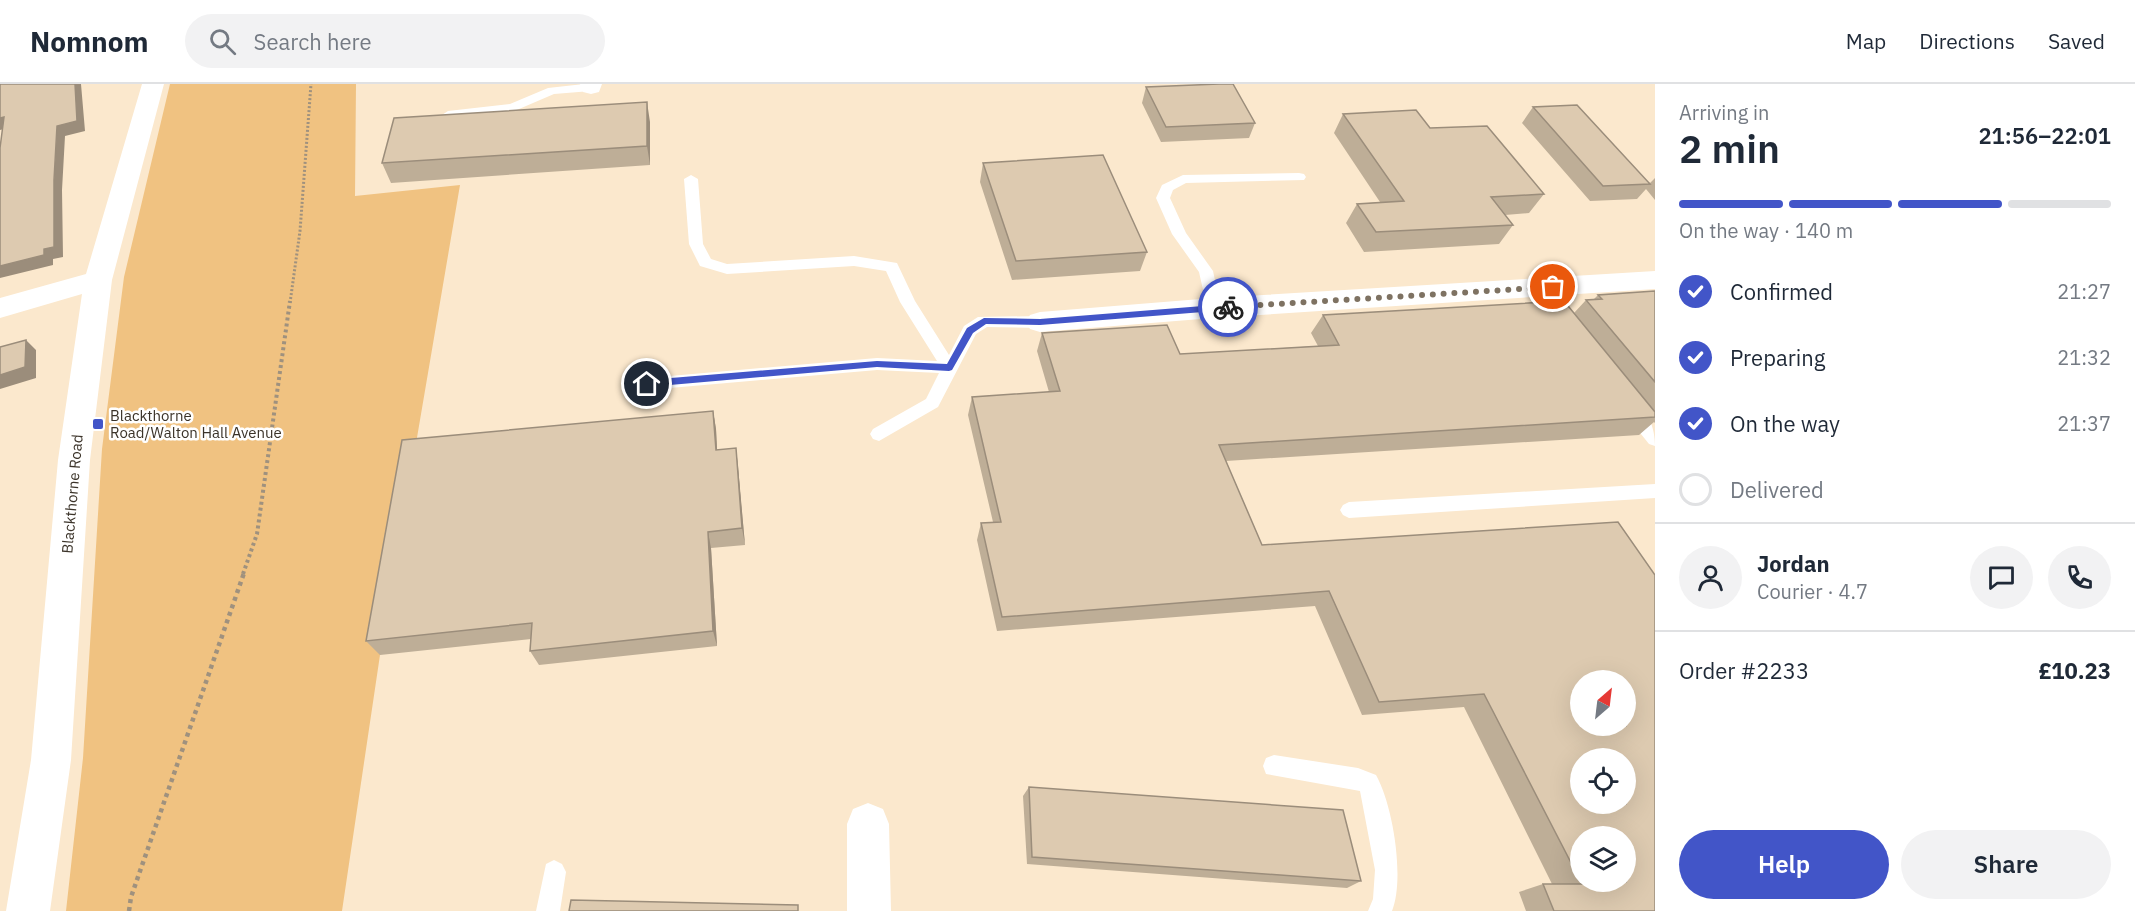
<!DOCTYPE html>
<meta charset="utf-8">
<style>
body{margin:0;font-family:"IBM Plex Sans",sans-serif;background:#f2f2f3;color:#1f2937;height:100vh;display:flex;flex-direction:column;font-size:22px;white-space:nowrap}
*{box-sizing:border-box;margin:0}
p{font-size:20px;color:#747a83}
.icon{flex:none;width:33px;height:33px;fill:none;stroke:currentColor;stroke-width:2;stroke-linecap:round;stroke-linejoin:round}
.map{position:relative;flex:1;overflow:hidden}
.drawer{display:flex;flex-direction:column;background:#fff;width:480px}
.drawer>*{flex:none}
.needle{width:39px;rotate:28deg}
.controls{position:absolute;left:1570px;top:586px;display:grid;gap:12px}
.controls a{display:grid;place-items:center;width:66px;height:66px;border-radius:50%;background:#fff;box-shadow:0 6px 24px #0002;font-size:30px}
.pin{position:absolute;display:grid;place-items:center;width:51px;height:51px;color:#fff;margin:-26px;border:3px solid #fff;border-radius:50%;box-shadow:0 2px 6px #0007}
.courier{position:absolute;display:grid;place-items:center;width:60px;height:60px;margin:-30px;border:4px solid #4255c8;border-radius:50%;background:#fff;color:#222;box-shadow:0 2px 8px #0007}
.head em{font-style:normal;font-weight:600}
.head div{display:flex;flex-direction:column-reverse}
.head{display:flex;align-items:center;justify-content:space-between;height:102px;padding:0 24px}
h1{font-size:39px;font-weight:600;line-height:45px}
.bar{display:grid;grid-template-columns:repeat(4,1fr);gap:9px 6px;align-content:center;height:72px;padding:0 24px}
.bar i{height:8px;border-radius:4px;background:#e0e1e3}
.bar .on{background:#4255c8}
.bar p{grid-column:span 4}
.line{display:flex;align-items:center;gap:15px;padding:0 24px;border-top:2px solid #e0e1e3}
.line div{flex:1}
.round{display:grid;place-items:center;flex:none;width:63px;height:63px;border-radius:32px;background:#f2f2f3}
ol{padding:0 24px;list-style:none}
li{display:flex;align-items:center;gap:18px;height:66px}
li p{margin-inline-start:auto}
li .icon{padding:6px;border-radius:50%;background:#4255c8;color:#fff;stroke-width:4}
li:last-child{color:#747a83}
li i{width:33px;height:33px;border:3px solid #e0e1e3;border-radius:50%}
.action{display:flex;gap:12px;margin-top:auto;padding:12px 24px}
.action a{flex:1;height:69px;border-radius:36px;background:#4255c8;color:#fff;font-size:24px;font-weight:600;line-height:69px;text-align:center}
.action a+a{background:#f2f2f3;color:#1f2937}
header{display:flex;align-items:center;gap:36px;box-sizing:border-box;height:84px;padding:0 30px;background:#fff;border-bottom:2px solid #e0e1e3}
header strong{font-size:28px}
nav{display:flex;gap:33px;margin-inline-start:auto;font-size:21px}
.search{width:420px;height:54px;background:#f2f2f3;display:flex;align-items:center;gap:15px;box-sizing:border-box;padding:0 21px;border-radius:33px;color:#747a83;font-size:22px}
main{display:flex;flex:1;min-height:0}
.map>svg:first-child{display:block}
.green{fill:#f0c281}
.lines{fill:none;stroke-linecap:round;stroke-linejoin:round}
.path-far2{stroke:#9f917e;stroke-width:3;stroke-dasharray:2 2;stroke-linecap:butt}
.path-far1{stroke:#9f917e;stroke-width:4;stroke-dasharray:3 3;stroke-linecap:butt}
.path{stroke:#9f917e;stroke-width:4.5;stroke-dasharray:4 4;stroke-linecap:butt}
.lane{fill:#fff;fill-rule:evenodd}
.street{fill:#fff;fill-rule:evenodd}
.wall{fill:#beae97}
.shaded-wall{fill:#9b8d7b}
.building{fill:#ddcab0;stroke:#9b8d7b;stroke-width:1.5;fill-rule:evenodd}
.route{fill:#4255c8}
.done{stroke:#7e7262;stroke-width:6;stroke-dasharray:0 10.8}
.poi-dot{fill:#4255c8;stroke:#fff;stroke-width:2}
.labels{text-anchor:middle;dominant-baseline:central;stroke-width:5;stroke-linejoin:round;paint-order:stroke}
.poi-label{font-size:15px;fill:#3b3329;stroke:#fff;text-anchor:start}
.street-label{font-size:15px;fill:#3b3329;stroke:#fff}
</style>
<header>
<strong>Nomnom</strong>
<div class="search"><svg class="icon" aria-label="search" viewBox="0 0 24 24"><circle cx="10" cy="10" r="6"/><path d="M15 15l6 6"/></svg>Search here</div>
<nav><a>Map</a><a>Directions</a><a>Saved</a></nav>
</header>
<main>
<div class="map">
<svg width="1655" height="827" viewBox="0 0 1655 827">
<rect width="100%" height="100%" fill="#fbe8cd"/>
<path class="green" d="M170,0h186l-1,112 105,-11 -80,470 -38,256h-276l17,-153 19,-309 22,-172z"/>
<g class="lines">
<path class="path-far2" d="M290,219l10,-72 11,-147"/>
<path class="path-far1" d="M243,490l14,-40 33,-233"/>
<path class="path" d="M129,827l2,-14 113,-324"/>
<path class="lane" d="M584,0h10l3,3 -6,4 -37,3 -42,18 -64,7 -6,-4 6,-4 62,-7 38,-16z
M1299,89l5,1 2,3 -2,3 -118,3 -13,7 -3,8 16,35 27,38 8,37 -3,4h-10l-9,-40 -27,-38 -16,-36 6,-13 21,-10z
M691,91l7,4 5,65 8,15 16,5 127,-8 43,7 18,38 34,54 15,-29 14,-9 62,-1 6,2 2,4 -2,4 -6,2 -53,-1 -11,7 -38,73 -59,34 -6,-2 -3,-5 3,-5 53,-30 13,-26 -62,-3 -230,20 -6,-2 -2,-4 2,-4 6,-2 230,-20 60,3 -37,-59 -14,-31 -32,-5 -127,8 -27,-8 -11,-22 -5,-65z
M1631,319c18,5 24,26 24,43l-6,-2 -24,-30 -2,-5 2,-5z
M1655,400v14l-306,20 -6,-3 -3,-5 3,-5 6,-3z
M1274,671l84,13 18,7c17,30 29,104 16,136h-24l5,-12 2,-29 -15,-79 -94,-17 -3,-8 3,-8z
M554,776l8,4 4,8 -6,39h-24l10,-47z"/>
<path class="street" d="M142,0h22l-52,196 -22,180 -19,300 -21,151h-44l25,-151 27,-300 24,-166 -82,24v-20l86,-24z
M580,0h22l-3,8 -8,2 -8,-2z
M1655,187v18l-442,29 -173,14 -10,-3 -4,-7 4,-7 10,-3 173,-14z
M868,719l15,6 6,15 2,87h-44v-87l6,-15z"/>
</g>
<path class="wall" d="M1146,3l109,36 -6,15 -88,4 -19,-39z
M1533,23l117,76 5,-5v22l-9,-11 -9,10 -47,2 -68,-78z
M1343,30l87,14 114,66 -15,19 -24,2 8,10 -14,19 -135,8 -18,-29 11,-19 23,-2 -46,-69z
M650,38v43l-259,18 -9,-20z
M983,79l164,89 -7,19 -128,9 -32,-98z
M1655,207v132l-1,-1 -15,13 -413,26 36,84 356,-23 37,389h-129l-7,-19 24,-8h9l-88,-177 -102,8 -47,-109 -318,25 -20,-91 4,-17 12,-1 -25,-107 4,-18 77,-5 -12,-41 5,-18 138,21 138,-8 -7,-13 12,-18 251,-2 12,-13h7l5,-5z
M713,327l3,18 1,21 19,-2 9,97 -34,3 6,98 -178,19 -9,-14 1,-12 -151,16 -14,-14z
M1029,703l332,94 -14,7 -320,-24 -4,-68z"/>
<path class="shaded-wall" d="M75,0h6l4,47 -20,5 -3,54 1,67 -10,2v6l-53,13v-12l44,-17 10,-69 3,-54z
M647,18l3,20v43l-3,-19z
M4,33l8,10 -12,3v-12z
M26,256l10,10v28l-36,11v-14z
M713,327l3,18 2,39 -2,-18z
M736,364l2,18 7,79 -3,-17z
M708,448l3,16 6,98 -4,-15z"/>
<path class="building" d="M0,0h75l2,37 -20,5 -3,54v67l-10,2v6l-44,11v-118l4,-31 -4,1z
M1219,0h14l22,39 -89,4 -20,-40z
M647,18v44l-265,17 12,-45z
M1577,21l73,79 -47,2 -70,-79z
M1416,26l14,18 57,-2 57,68 -53,3 22,28 -137,7 -19,-28 47,-3 -61,-87z
M1103,71l44,97 -131,9 -33,-98z
M1655,207v91l-69,-82 16,-1 -4,-4z
M1564,217l91,111v5l-436,28 43,100 356,-23 37,53v336h-101l-11,-27h39l-98,-190 -105,8 -50,-111 -327,26 -21,-94 20,-1 -29,-125 88,-6 -18,-58 125,-8 13,29 159,-9 -16,-30zM1581,597h45v45h-45zM1581,675h45v45h-45zM1581,753h45v45h-45z
M26,256l-1,27 -25,8v-28z
M713,327l3,39 20,-2 6,80 -34,4 5,99 -183,20 2,-28 -166,18 36,-201z
M1029,703l314,23 18,71 -329,-24z
M571,816l227,5v6h-229z"/>
<path class="route" d="M1228,220l4,3 -4,3 -188,15 -54,-1 -13,9 -21,37 -3,1 -72,-4 -230,20 -5,-3 5,-4 230,-19 70,3 20,-36 17,-10 56,1z"/>
<g class="lines">
<path class="done" d="M1228,223l325,-20"/>
</g>
<rect class="poi-dot" x="92" y="334" width="12" height="12" rx="3"/>
<g class="labels">
<g class="poi-label">
<text x="110" y="331">Blackthorne<tspan x="110" dy="17">Road/Walton Hall Avenue</tspan></text>
</g>
<g class="street-label">
<text transform="translate(72 410) rotate(-85)">Blackthorne Road</text>
</g>
</g>
</svg>
<div class="controls">
<a><svg class="needle" viewBox="-14 -14 28 28"><path d="M0-13l5 13h-10z" fill="#e53935"/><path d="M0 13l5-13h-10z" fill="#747a83"/></svg></a>
<a><svg class="icon" aria-label="locate" viewBox="0 0 24 24"><circle cx="12" cy="12" r="6"/><path d="M12 2v4M12 18v4M2 12h4M18 12h4"/></svg></a>
<a><svg class="icon" aria-label="layers" viewBox="0 0 24 24"><path d="M12 4l9 5-9 5-9-5zM3 14l9 5 9-5"/></svg></a>
</div>
<div class="pin" style="left:1553px;top:203px;background:#ea580c"><svg class="icon" aria-label="bag" viewBox="0 0 24 24"><path d="M5 8h14l-1 12H6zM9 8a3 3 0 0 1 6 0"/></svg></div>
<div class="pin" style="left:647px;top:300px;background:#1f2937"><svg class="icon" aria-label="home" viewBox="0 0 24 24"><path d="M3 11l9-7 9 7M6 9v11h12V9"/></svg></div>
<div class="courier" style="left:1228px;top:223px"><svg class="icon" aria-label="bike" viewBox="0 0 24 24"><circle cx="6" cy="16" r="4"/><circle cx="18" cy="16" r="4"/><path d="M6 16l4-8h5l3 8M10 8l3 8H6M13 5h3"/></svg></div>
</div>
<section class="drawer">
<div class="head"><div><h1>2 min</h1><p>Arriving in</p></div><em>21:56–22:01</em></div>
<div class="bar"><i class="on"></i><i class="on"></i><i class="on"></i><i></i><p>On the way · 140 m</p></div>
<ol>
<li><svg class="icon" aria-label="check" viewBox="0 0 24 24"><path d="M5 12l5 5 9-10"/></svg>Confirmed<p>21:27</p></li>
<li><svg class="icon" aria-label="check" viewBox="0 0 24 24"><path d="M5 12l5 5 9-10"/></svg>Preparing<p>21:32</p></li>
<li><svg class="icon" aria-label="check" viewBox="0 0 24 24"><path d="M5 12l5 5 9-10"/></svg>On the way<p>21:37</p></li>
<li><i></i>Delivered</li>
</ol>
<div class="line" style="height:108px"><a class="round"><svg class="icon" aria-label="person" viewBox="0 0 24 24"><circle cx="12" cy="8" r="4"/><path d="M4 21q1-7 8-7t8 7"/></svg></a><div><b>Jordan</b><p>Courier · 4.7</p></div><a class="round"><svg class="icon" aria-label="chat" viewBox="0 0 24 24"><path d="M4 5h16v11H9l-5 4z"/></svg></a><a class="round"><svg class="icon" aria-label="phone" viewBox="0 0 24 24"><path d="M5 4h4l2 5-3 2q2 4 5 5l2-3 5 2v4C11 20 4 13 5 4z"/></svg></a></div>
<div class="line" style="height:78px"><div>Order #2233</div><b>£10.23</b></div>
<div class="action"><a>Help</a><a>Share</a></div>
</section>
</main>
